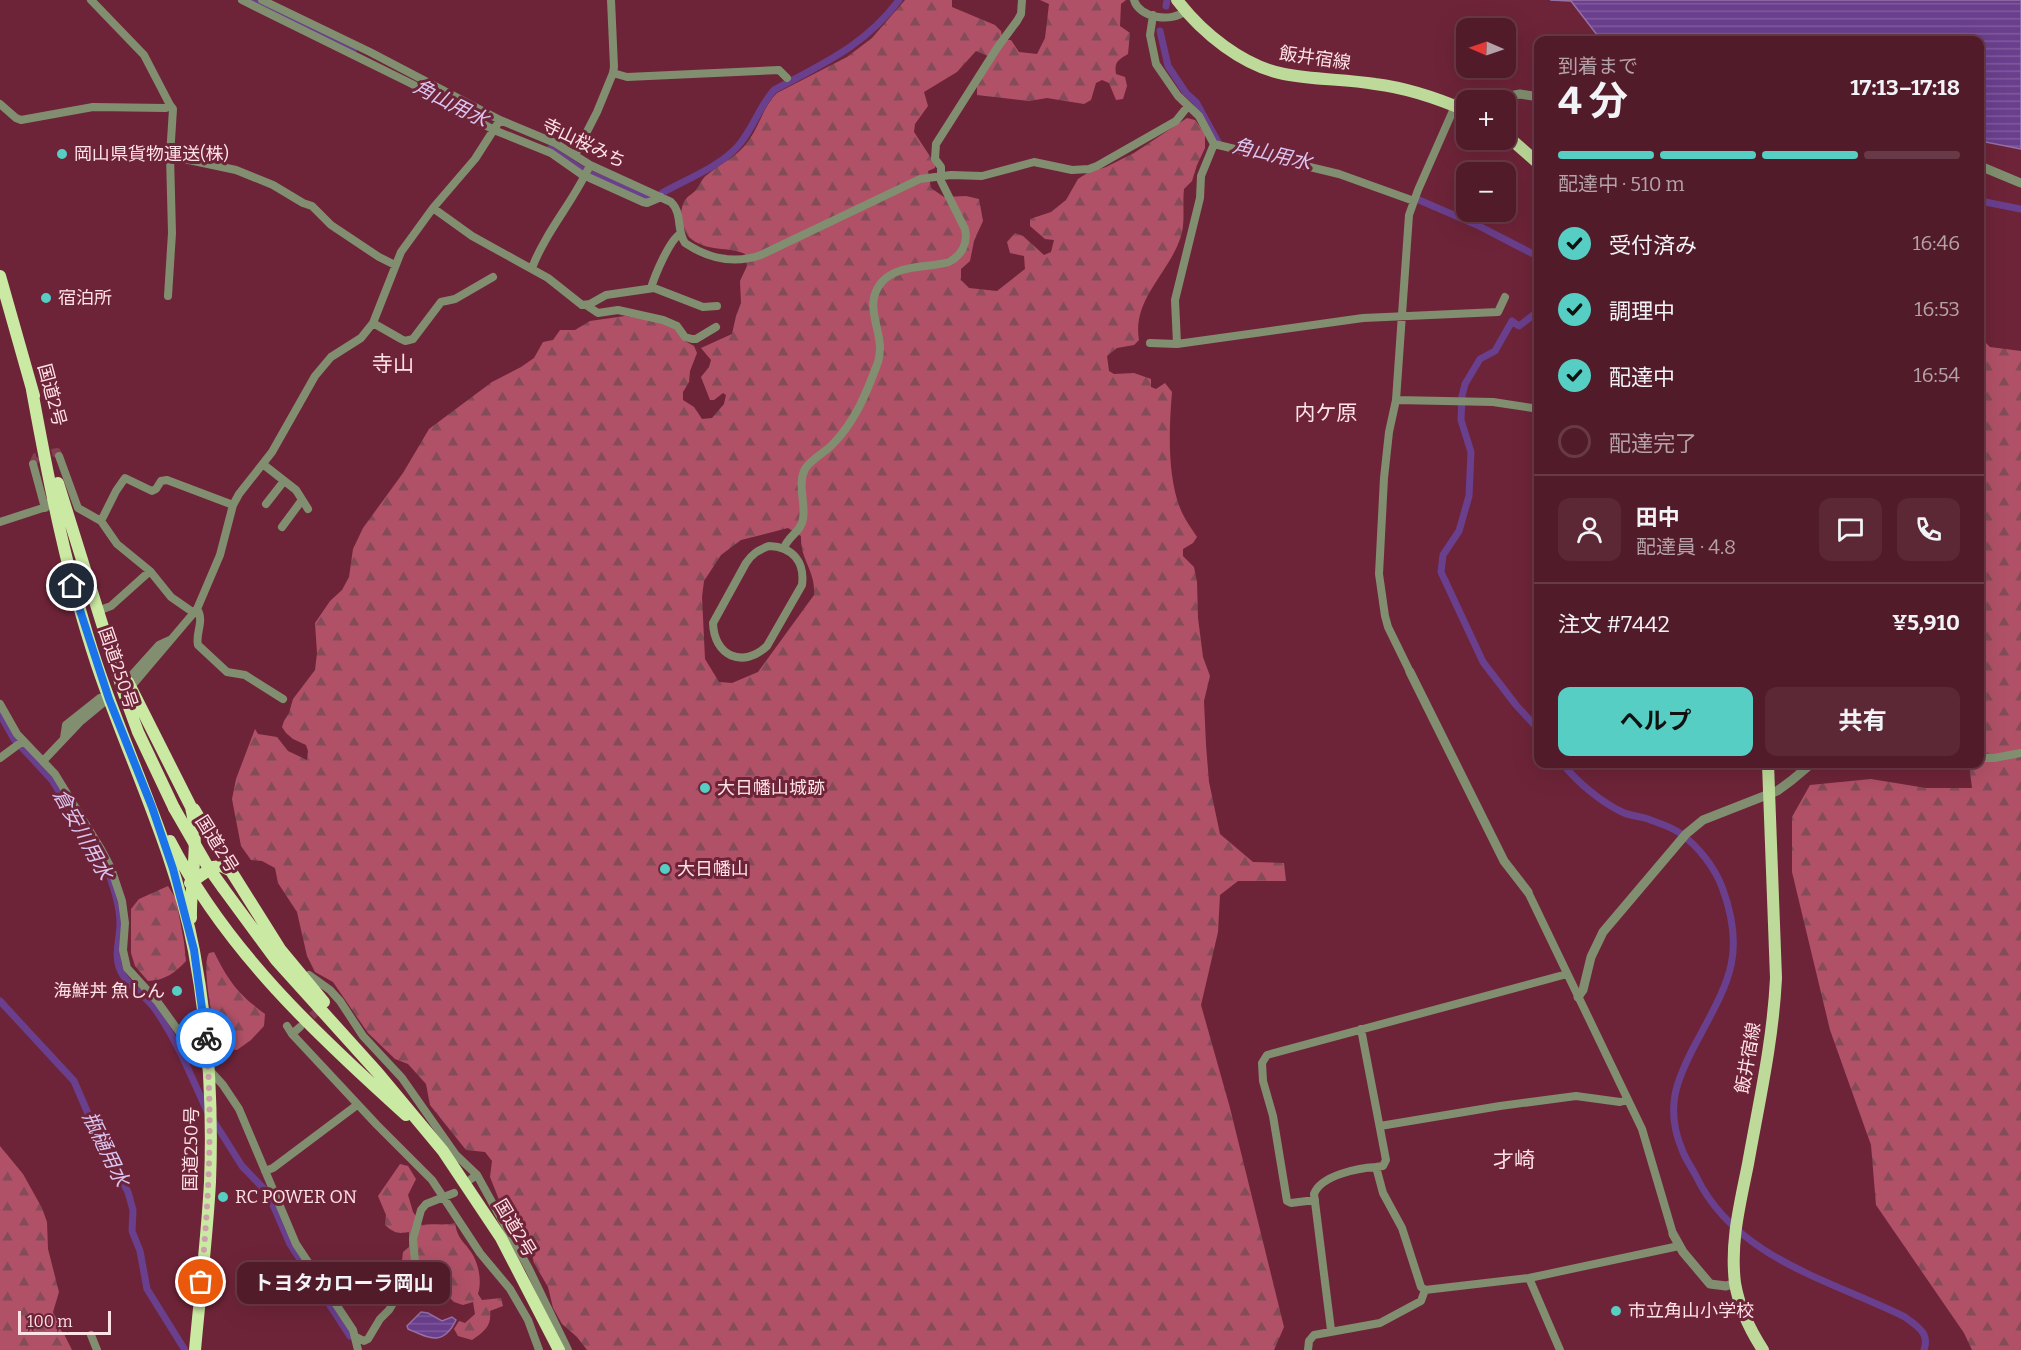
<!DOCTYPE html>
<html lang="ja">
<meta charset="utf-8">
<style>
body{margin:0;font-family:Bitter,"Noto Sans JP",serif;background:#5c2836;color:#f1f3f6;height:100vh;display:flex;flex-direction:column;font-size:22px;white-space:nowrap}
*{box-sizing:border-box;margin:0}
p{font-size:20px;color:#b5a1a8}
.icon{flex:none;width:33px;height:33px;fill:none;stroke:currentColor;stroke-width:2;stroke-linecap:round;stroke-linejoin:round}
.map{position:relative;flex:1;overflow:hidden}
.drawer{position:absolute;left:1534px;top:36px;width:450px;height:732px;display:flex;flex-direction:column;background:#521b2a;border-radius:12px;box-shadow:0 6px 24px #0002,0 0 0 2px #683947}
.drawer>*{flex:none}
.needle{width:39px;rotate:272deg}
.tools{position:absolute;left:1456px;top:18px;display:grid;gap:12px}
.tools a{display:grid;place-items:center;width:60px;height:60px;border-radius:12px;background:#521b2a;box-shadow:0 6px 24px #0002,0 0 0 2px #683947;font-size:30px}
.scale{position:absolute;left:18px;bottom:15px;width:93px;box-sizing:border-box;padding-left:6px;border:3px solid #ffe2e6;border-top:0;font-size:16px;line-height:21px;white-space:nowrap;color:#ffe2e6;-webkit-text-stroke:4px #6e2438;paint-order:stroke}
.pin{position:absolute;display:grid;place-items:center;width:51px;height:51px;color:#fff;margin:-26px;border:3px solid #fff;border-radius:50%;box-shadow:0 2px 6px #0007}
.courier{position:absolute;display:grid;place-items:center;width:60px;height:60px;margin:-30px;border:4px solid #1a73e8;border-radius:50%;background:#fff;color:#222;box-shadow:0 2px 8px #0007}
.bubble{position:absolute;height:42px;border-radius:12px;background:#521b2a;box-shadow:0 6px 24px #0002,0 0 0 2px #683947;font-size:20px;font-weight:700;line-height:42px;text-align:center}
.overview em{font-style:normal;font-weight:700}
.overview div{display:flex;flex-direction:column-reverse}
.overview{display:flex;align-items:center;justify-content:space-between;height:102px;padding:0 24px}
h1{font-size:39px;font-weight:700;line-height:45px}
.bar{display:grid;grid-template-columns:repeat(4,1fr);gap:9px 6px;align-content:center;height:72px;padding:0 24px}
.bar i{height:8px;border-radius:4px;background:#683947}
.bar .selected{background:#56cec4}
.bar p{grid-column:span 4}
.line{display:flex;align-items:center;gap:15px;padding:0 24px;border-top:2px solid #683947}
.line div{flex:1}
.round{display:grid;place-items:center;flex:none;width:63px;height:63px;border-radius:12px;background:#5c2836}
ol{padding:0 24px;list-style:none}
li{display:flex;align-items:center;gap:18px;height:66px}
li p{margin-inline-start:auto}
li .icon{padding:6px;border-radius:50%;background:#56cec4;color:#111;stroke-width:4}
li:last-child{color:#b5a1a8}
li i{width:33px;height:33px;border:3px solid #683947;border-radius:50%}
.button{display:flex;gap:12px;margin-top:auto;padding:12px 24px}
.button a{flex:1;height:69px;border-radius:12px;background:#56cec4;color:#111;font-size:24px;font-weight:700;line-height:69px;text-align:center}
.button a+a{background:#5c2836;color:#f1f3f6}
.map>svg:first-child{display:block}
.forest{fill:url(#forest-firs);fill-rule:evenodd}
.water{fill:url(#water-rules);stroke:#9770a8;stroke-width:1.5}
.lines{fill:none;stroke-linecap:round;stroke-linejoin:round}
.canal{stroke:#6a3f8d;stroke-width:7}
.minor-tunnel{stroke:#844052;stroke-width:8;stroke-dasharray:8 4;stroke-linecap:butt}
.minor{stroke:#818f70;stroke-width:8}
.tertiary{stroke:#818f70;stroke-width:9}
.primary{stroke:#beda9a;stroke-width:12}
.trunk{stroke:#cae9a2;stroke-width:12}
.trunk-bridge{stroke:#cae9a2;stroke-width:12}
.done{stroke:#cca0a9;stroke-width:6;stroke-dasharray:0 10.8}
.route{stroke:#1a73e8;stroke-width:8}
.poi-dot{fill:#56cec4;stroke:#6e2438;stroke-width:2}
.labels{text-anchor:middle;dominant-baseline:central;stroke-width:6;stroke-linejoin:round;paint-order:stroke}
.street-label{font-size:18px;fill:#ffe2e6;stroke:#6e2438}
.poi-label{font-size:18px;fill:#ffe2e6;stroke:#6e2438;text-anchor:start}
.water-label{font-size:20px;font-style:italic;fill:#dac5f0;stroke:#6e2438}
.quarter-label{font-size:21px;fill:#ffe2e6;stroke:#6e2438}
</style>
<div class="map">
<svg width="2021" height="1350" viewBox="0 0 2021 1350">
<defs>
<pattern id="forest-firs" width="22" height="20" patternUnits="userSpaceOnUse" patternTransform="scale(1.5)"><rect width="22" height="20" fill="#b15167"/><path d="M5 1l3.5 6h-7zM16 11l3.5 6h-7z" fill="#844b58"/></pattern>
<pattern id="water-rules" width="6" height="5" patternUnits="userSpaceOnUse" patternTransform="scale(1.5)"><rect width="6" height="5" fill="#6a3f8d"/><path d="M0 2.5h6" fill="none" stroke="#805a9d"/></pattern>
</defs>
<rect width="100%" height="100%" fill="#6e2438"/>
<path class="forest" d="M905,0h47v7l43,18 6,6 1,5 4,4h5l8,12 18,2 8,-16 4,-34 -9,-4h86l-5,4 -1,22 10,7 -2,21c-10,6 -14,8 -12,20l9,3 2,9 -4,13 -7,1 -7,-17 -7,-3 -6,3 -5,17 -7,4 -37,-6 -18,3 -52,-6v-10l11,-29 -12,-5 -19,21 -33,20 4,14 -13,18 -1,8 21,32v4l-7,3 3,17 13,9 22,-1 13,3 4,22 -9,20 -4,20 -9,8v11l8,8 28,3 28,-22 -1,-13 -14,-3 -3,-11 8,-9 8,3 21,19 7,-3 3,-12 -9,-1 -15,-13v-7l21,-7 15,-12 12,-21 9,-6 19,-6 28,-14 53,-35 8,2 10,14v14l-8,17 -5,16 -8,8c-2,17 2,34 -4,50 -12,35 -48,61 -41,101l-5,5 -17,3 -10,8 2,15 5,3 20,-1 17,6v8l5,2 9,-6 7,9c-3,36 -5,82 8,116 4,10 11,20 17,29l-4,6 -10,6v7l11,11 3,15 1,36 5,39 7,19 -6,25 2,44 3,37 11,52 33,28 31,1 2,18h-48l-18,14 -2,37 -17,73 29,103 54,219 -10,23h-687l-10,-13 -15,-13 -9,-16 -5,-21 -14,-24 -8,-34 -22,-17 -14,-35 2,-16 -7,-9 -19,-2 -36,-45 -4,-21 -18,-20 -13,-5 -27,-26 -35,-51 -18,-10 -8,-16 -10,-44 -19,-29 -3,-15 -13,-7 -11,-1 -10,-14 -9,-47 4,-20 19,-50 3,5 19,3 11,14 19,9 1,-9 -2,-6 -13,-6 -7,-6 -4,-6 2,-6 5,-8 4,-14 22,-29 2,-17 -2,-30 15,-22 12,-11 7,-13 4,-28 10,-21 40,-55 26,-44 63,-47 29,-15 13,-9 9,-16 10,-2 7,-10h15l15,-9 35,-5 37,5 17,9 6,11 9,5 3,7 -7,18 -1,11 -6,10v8l11,7 8,12 10,-1 12,-14 2,-9 -3,-2 -9,7h-4l-9,-23 8,-10 2,-7 -10,-12 31,-14 4,-18 5,-13 -1,-22 7,-15 -2,-12c-15,-8 -39,-1 -56,-17 -8,-9 -11,-29 -3,-38 3,-4 8,-6 10,-9 4,-5 6,-12 11,-15 14,-12 32,-19 42,-35 11,-15 14,-33 28,-47l70,-36 25,-19zM788,528l13,8c-1,24 15,35 13,59l-56,77 -26,11 -13,-1 -14,-23 -3,-62 2,-16 17,-26 20,-15z
M1980,337l10,10 31,4v999h-49l-8,-17 -88,-128 -5,-60 -41,-115 -38,-158v-55l18,-32 61,-6 55,9h46l-3,-24h11z
M168,886l8,13 8,43 2,19c-10,11 -22,20 -38,20l-13,-15 -4,-13v-44l8,-10z
M214,952c15,30 24,42 51,62l-1,12 -13,14 -14,10 -8,-1 -13,-11c-3,-18 -15,-72 -7,-85z
M0,1146l23,28 19,34 5,14 1,27 11,43 -6,20 19,38h-72z
M400,1164l8,2 8,13 -8,16 5,17 9,13c12,-2 21,1 33,-2 3,17 8,17 16,29 8,12 11,29 7,42l4,6 19,-2 2,8 -13,5c2,15 -6,21 -18,29l-14,-4 -4,-7 5,-8 6,2 10,-9 -2,-12 -10,3 -9,-3 -13,-13 -13,-5 -7,-7 -10,-7 -13,-3 4,-6 1,-9 6,-5v-15c-11,2 -15,1 -24,-7l1,-10 -8,-19z"/>
<path class="water" d="M1550,0h471v149l-41,-8v-101h-379l-30,-39z
M421,1312l7,1 14,8 10,-4 4,3c-13,27 -27,18 -48,9l-1,-3z"/>
<g class="lines">
<path class="canal" d="M250,0l103,51
M1166,6l1,-6
M1160,31l8,35 18,27 10,9 22,40
M550,149l34,22 64,28 6,-2
M662,193c25,-14 57,-26 76,-47 15,-17 21,-39 36,-56 48,-26 92,-45 125,-90
M1419,200l58,25 62,32
M1980,201l41,8
M1539,313h-3l-17,13 -7,-5 -17,30 -15,8 -15,25 -3,12 -1,24 10,32 -2,44 -10,35 -16,24 -2,17 42,90 33,43 23,25
M0,714l14,25 38,41 57,94c5,15 11,33 11,49 0,17 -7,33 1,49 8,15 24,23 34,37 22,31 36,67 52,102
M1563,764c14,18 38,38 59,48 8,4 17,4 26,7 10,4 25,8 33,15 17,12 34,34 41,53 25,67 6,96 -25,154 -21,39 -33,68 -14,111 3,8 9,16 13,24 39,82 134,104 209,141 12,9 25,16 19,33
M0,1001l74,80 28,65 26,46 5,18 -1,21 8,20 7,38 38,61
M213,1120l29,46 21,22 8,12 19,44 60,92"/>
<path class="minor-tunnel" d="M33,464l3,-7 21,-5 2,4
M303,1024l20,-18"/>
<path class="minor" d="M242,0l170,84 82,46 57,23 30,21 62,28 4,1 14,-6
M262,0l108,52 130,68 55,23 35,22 81,37c12,12 5,28 14,41 24,16 50,21 76,12l159,-76 31,-4 31,1 52,-14 38,8 17,-1 8,-3 79,-45 12,-15
M1134,0c5,18 38,23 51,11
M1153,15l-3,20 6,29 22,32 21,20 15,28
M613,73l14,4 152,-7 8,8
M0,104l16,14 5,2 72,-13 73,1 4,-3 -26,-50 -53,-55
M575,155l22,-43 16,-39 1,-6 -3,-67
M170,156l66,14 37,15 30,18 9,3 19,19 48,32 16,8
M1414,201l-75,-27 -125,-30 -13,32 -1,22 -25,102 2,44 186,-26 135,-6 7,-15
M433,208l39,28 76,42 34,27 8,-1 16,-9 48,-7 49,19 14,-1
M532,268c14,-37 42,-67 58,-103
M651,288c4,-13 18,-47 29,-54
M168,296l4,-63 -2,-77 3,-47 -3,-4
M586,305l12,8 20,-3 45,10 14,6 8,11 7,2h4l20,-12
M373,323l28,16 4,2 8,-2 28,-37 14,-3 38,-22
M1150,343l27,1
M1396,400l97,2 46,7
M59,456l19,52 23,13 16,23 33,27 21,26 23,16
M33,464l12,44
M264,465l32,25 12,19
M266,504l18,-23
M101,521l15,-30 9,-13 27,13 4,-2 5,-8 6,-1 66,25
M0,522l46,-15 7,-10
M282,527l20,-27
M769,546c24,1 36,16 33,39l-35,61c-24,23 -53,10 -54,-23l33,-60c6,-9 12,-13 23,-17z
M784,548c4,-12 17,-16 19,-29 3,-16 -6,-35 2,-50 6,-10 19,-16 27,-24 23,-23 35,-53 46,-83 9,-28 -17,-54 3,-79 15,-19 47,-15 68,-21 13,-7 19,-19 16,-33l-24,-48v-14l-6,-8 1,-15 61,-96 20,-27 4,-7 1,-14
M103,609l8,-3 39,-35
M197,609c8,12 -2,24 1,36l29,27 18,3 38,24
M1410,672l-22,-45 -3,-11 -6,-42 5,-96 5,-46 7,-32 13,-185 9,-25 37,-84
M132,675l27,-30 11,-5
M130,688l67,-79 23,-54 13,-50 6,-11 33,-42 43,-76 16,-19 30,-19 12,-15 28,-71 32,-44 42,-49 25,-39
M0,704l17,30 38,40 46,75 10,19 11,33 3,22 -2,27 4,18 30,33 38,53 28,31 16,24 57,135 57,86 5,20
M64,738l2,-13 34,-27
M0,758l23,-17
M1980,758h14l27,-5
M44,760l36,-38 29,-24
M1528,892l114,237 31,105
M309,975l21,15 10,11 23,35 39,42 54,77 21,20 -6,4
M287,1026l5,8 8,-7
M292,1034l85,91 55,55 48,73 30,36 18,31 11,30
M1380,1126l120,-20 76,-10 44,6 7,-2
M265,1171l8,-3 84,-63
M477,1175l52,94 39,81
M1315,1200l-24,3 -4,-2 -14,-85 -10,-35 -1,-18 5,-8 300,-81
M1529,1278l31,72
M1425,1290l104,-12 150,-32
M1331,1330l-17,-136c7,-19 45,-26 62,-27
M91,1335l6,15
M356,1337l8,4 4,-2 12,-20 9,-9 24,-39 2,-10 -2,-22 8,-29 5,-6 28,-11
M1308,1350l1,-9 5,-6 66,-12 41,-22 4,-11 -4,-3 -19,-59 -19,-35 -7,-26 7,-1 3,-6 -25,-131"/>
<path class="tertiary" d="M1455,106l5,-8 9,-5 30,5 21,-4 19,3
M1980,166l41,17
M1410,672l94,189 24,31
M1578,997l5,-7 8,-33 12,-25 83,-98 17,-14 74,-29 15,-11 19,-16
M1673,1234l10,18 27,32 16,2 10,-3"/>
<path class="primary" d="M1177,0c25,33 66,66 107,74 30,6 61,5 91,10 33,4 62,14 92,27
M1506,135l33,29
M1763,1350c-13,-20 -24,-43 -28,-67 -5,-41 5,-79 13,-119 11,-62 25,-123 28,-186l-8,-214"/>
<path class="trunk" d="M0,276l34,120
M32,390c17,93 35,185 65,275 32,95 78,186 97,286 14,75 19,154 16,231 -3,56 -10,112 -15,168
M58,483l65,208 15,41 36,76
M128,682l63,125c9,37 -1,74 0,111
M194,809l37,62
M170,841c57,110 145,192 236,274
M190,883l23,-16 8,-1 10,5 49,78 44,53
M223,888l53,72 102,113 65,78 58,87 58,112"/>
<path class="trunk-bridge" d="M174,808l34,59 15,21"/>
</g>
<g class="lines">
<path class="done" d="M201,1282c8,-82 12,-162 5,-244"/>
<path class="route" d="M72,586l37,113 43,108 21,62 21,81 12,88"/>
</g>
<g class="poi-dot">
<circle cx="62" cy="154" r="6"/>
<circle cx="46" cy="298" r="6"/>
<circle cx="705" cy="788" r="6"/>
<circle cx="665" cy="869" r="6"/>
<circle cx="177" cy="991" r="6"/>
<circle cx="223" cy="1197" r="6"/>
<circle cx="1616" cy="1311" r="6"/>
</g>
<g class="labels">
<g class="street-label">
<text transform="translate(1315 58) rotate(8)">飯井宿線</text>
<text transform="translate(584 143) rotate(26)">寺山桜みち</text>
<text transform="translate(52 395) rotate(75)">国道2号</text>
<text transform="translate(118 668) rotate(71)">国道250号</text>
<text transform="translate(217 844) rotate(58)">国道2号</text>
<text transform="translate(1748 1058) rotate(-80)">飯井宿線</text>
<text transform="translate(191 1149) rotate(-89)">国道250号</text>
<text transform="translate(515 1228) rotate(59)">国道2号</text>
</g>
<g class="poi-label">
<text x="74" y="154">岡山県貨物運送(株)</text>
<text x="58" y="298">宿泊所</text>
<text x="717" y="788">大日幡山城跡</text>
<text x="677" y="869">大日幡山</text>
<text x="165" y="991" text-anchor="end">海鮮丼 魚しん</text>
<text x="235" y="1197">RC POWER ON</text>
<text x="1628" y="1311">市立角山小学校</text>
</g>
<g class="water-label">
<text transform="translate(451 103) rotate(27)">角山用水</text>
<text transform="translate(1272 154) rotate(13)">角山用水</text>
<text transform="translate(83 834) rotate(61)">倉安川用水</text>
<text transform="translate(106 1149) rotate(64)">瓶樋用水</text>
</g>
<g class="quarter-label">
<text x="393" y="364">寺山</text>
<text x="1326" y="413">内ケ原</text>
<text x="1514" y="1160">才崎</text>
</g>
</g>
</svg>
<div class="tools">
<a><svg class="needle" viewBox="-14 -14 28 28"><path d="M0-13l5 13h-10z" fill="#e53935"/><path d="M0 13l5-13h-10z" fill="#b5a1a8"/></svg></a>
<a>+</a>
<a>−</a>
</div>
<div class="scale">100 m</div>
<div class="pin" style="left:201px;top:1282px;background:#ea580c"><svg class="icon" aria-label="bag" viewBox="0 0 24 24"><path d="M5 8h14l-1 12H6zM9 8a3 3 0 0 1 6 0"/></svg></div>
<div class="pin" style="left:72px;top:586px;background:#1f2937"><svg class="icon" aria-label="home" viewBox="0 0 24 24"><path d="M3 11l9-7 9 7M6 9v11h12V9"/></svg></div>
<div class="courier" style="left:206px;top:1038px"><svg class="icon" aria-label="bike" viewBox="0 0 24 24"><circle cx="6" cy="16" r="4"/><circle cx="18" cy="16" r="4"/><path d="M6 16l4-8h5l3 8M10 8l3 8H6M13 5h3"/></svg></div>
<div class="bubble" style="left:237px;top:1262px;width:213px">トヨタカローラ岡山</div>
<section class="drawer">
<div class="overview"><div><h1>4 分</h1><p>到着まで</p></div><em>17:13–17:18</em></div>
<div class="bar"><i class="selected"></i><i class="selected"></i><i class="selected"></i><i></i><p>配達中 · 510 m</p></div>
<ol>
<li><svg class="icon" aria-label="check" viewBox="0 0 24 24"><path d="M5 12l5 5 9-10"/></svg>受付済み<p>16:46</p></li>
<li><svg class="icon" aria-label="check" viewBox="0 0 24 24"><path d="M5 12l5 5 9-10"/></svg>調理中<p>16:53</p></li>
<li><svg class="icon" aria-label="check" viewBox="0 0 24 24"><path d="M5 12l5 5 9-10"/></svg>配達中<p>16:54</p></li>
<li><i></i>配達完了</li>
</ol>
<div class="line" style="height:108px"><a class="round"><svg class="icon" aria-label="person" viewBox="0 0 24 24"><circle cx="12" cy="8" r="4"/><path d="M4 21q1-7 8-7t8 7"/></svg></a><div><b>田中</b><p>配達員 · 4.8</p></div><a class="round"><svg class="icon" aria-label="chat" viewBox="0 0 24 24"><path d="M4 5h16v11H9l-5 4z"/></svg></a><a class="round"><svg class="icon" aria-label="phone" viewBox="0 0 24 24"><path d="M5 4h4l2 5-3 2q2 4 5 5l2-3 5 2v4C11 20 4 13 5 4z"/></svg></a></div>
<div class="line" style="height:78px"><div>注文 #7442</div><b>¥5,910</b></div>
<div class="button"><a>ヘルプ</a><a>共有</a></div>
</section>
</div>
